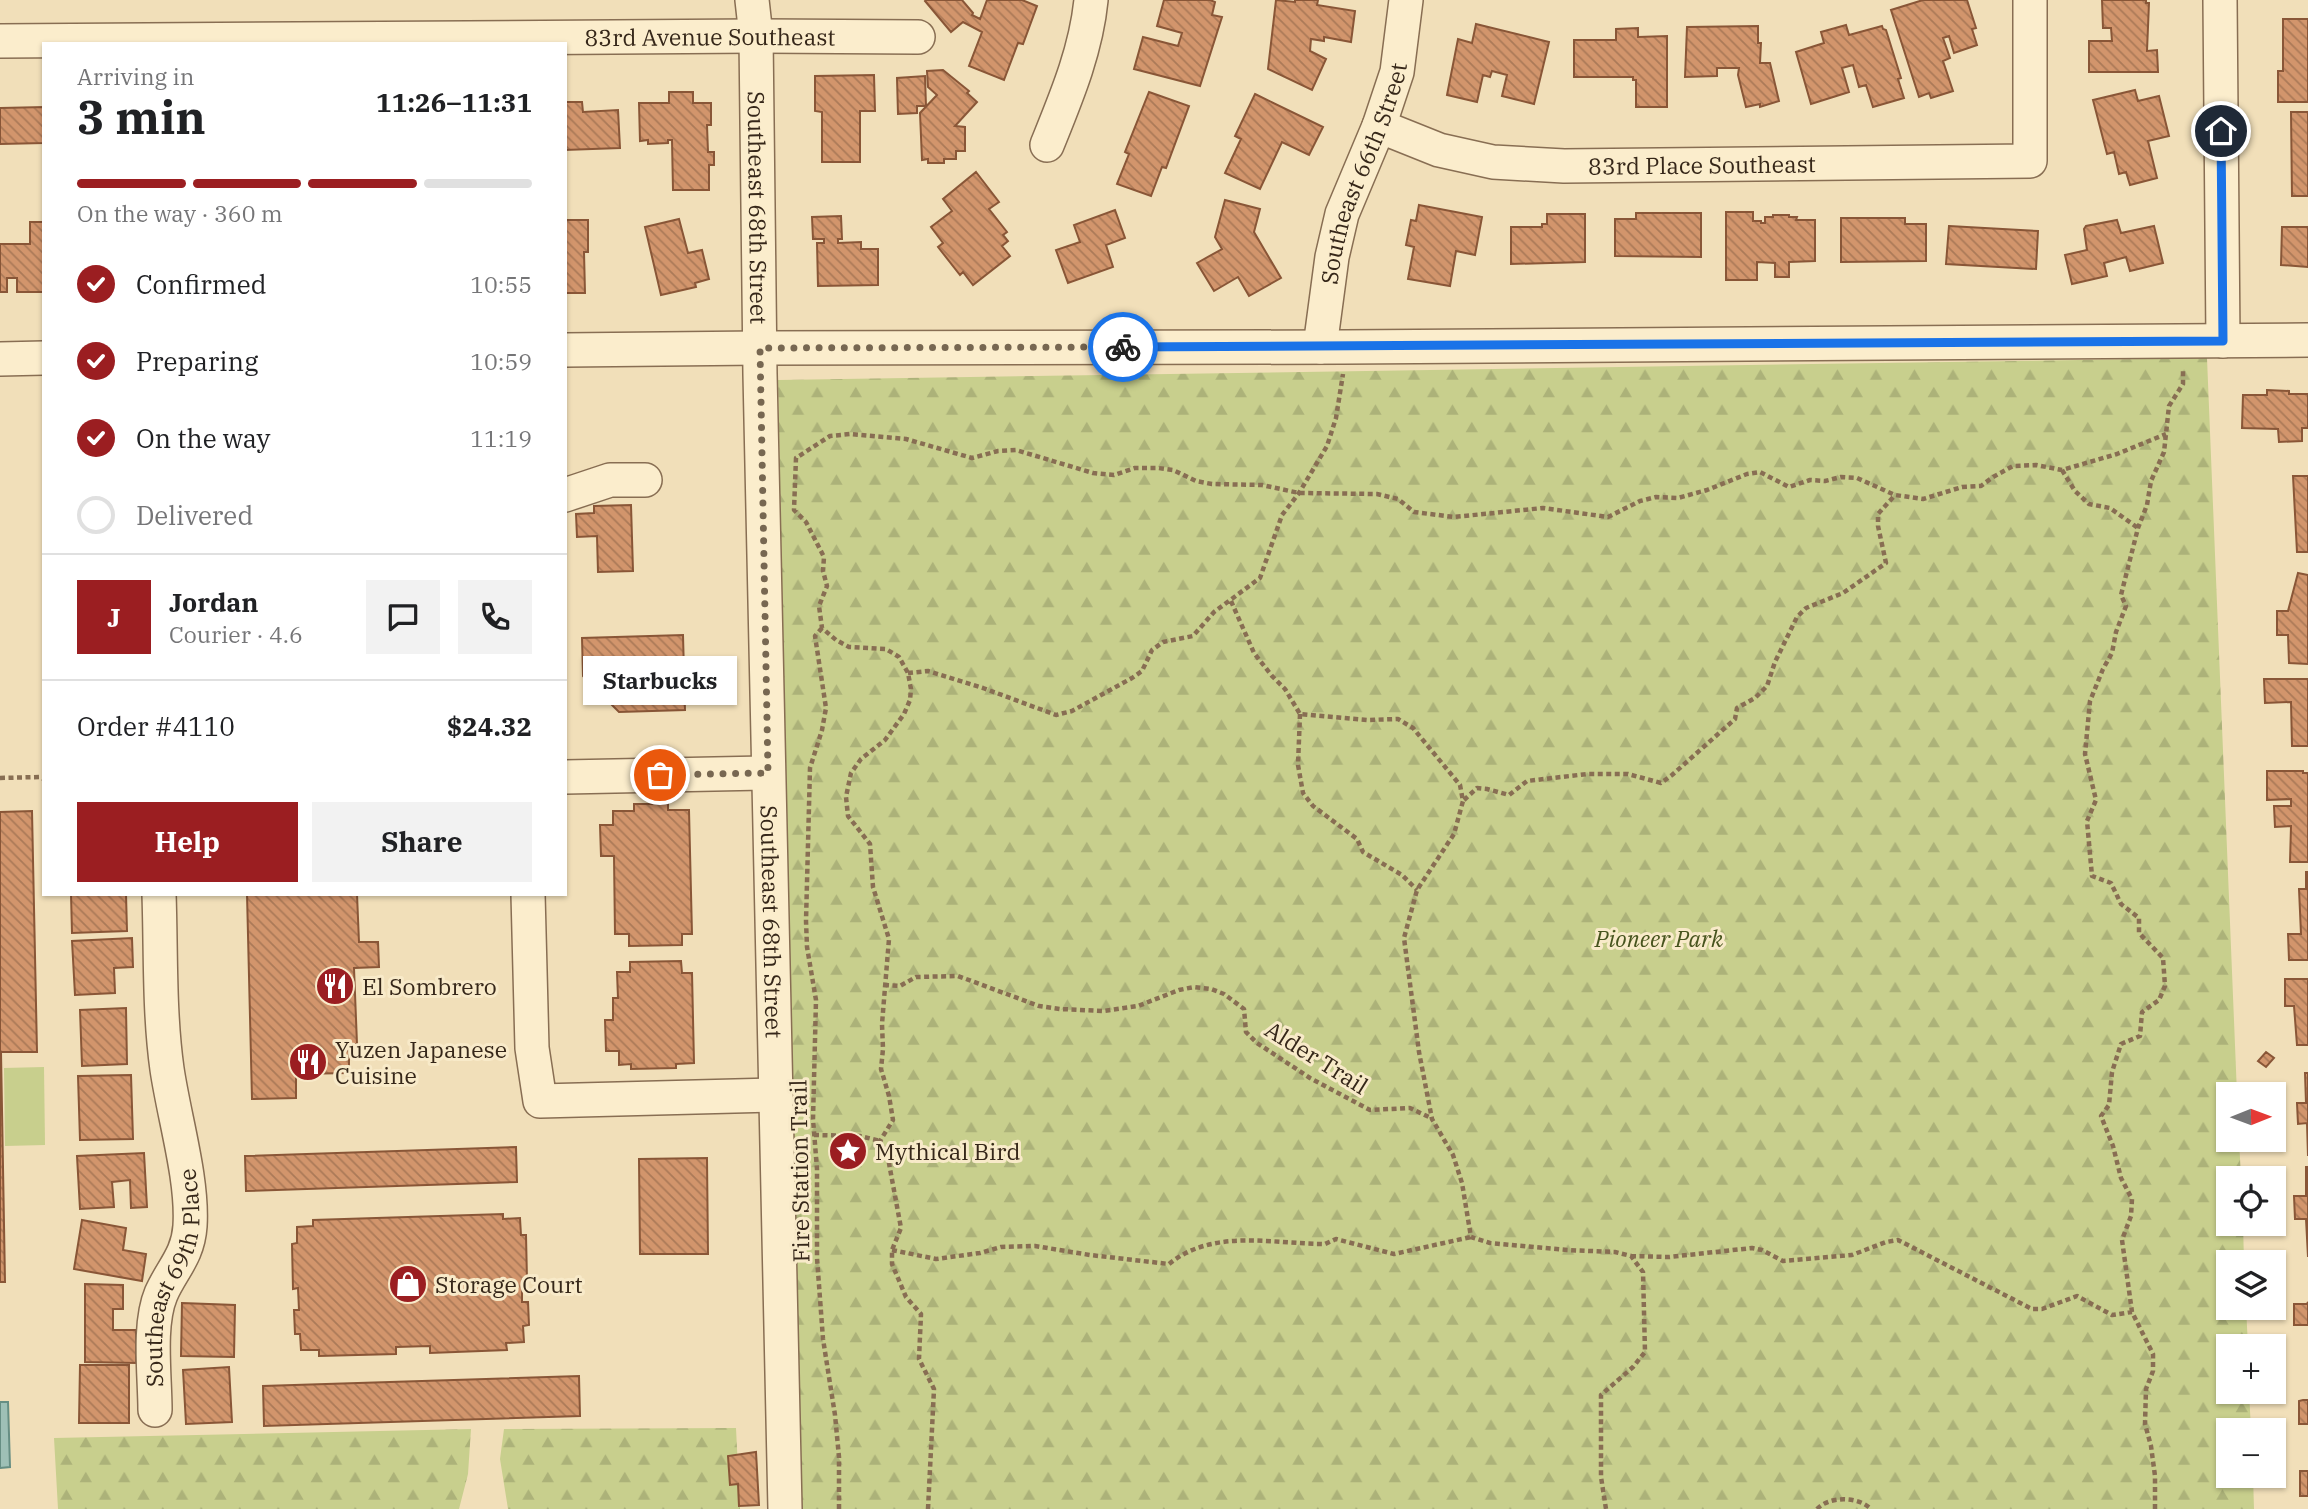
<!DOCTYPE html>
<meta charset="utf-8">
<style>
body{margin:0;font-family:"IBM Plex Serif",serif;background:#f2f2f2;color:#202124;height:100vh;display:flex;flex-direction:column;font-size:26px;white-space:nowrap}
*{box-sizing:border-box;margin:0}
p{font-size:23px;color:#757577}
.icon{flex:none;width:38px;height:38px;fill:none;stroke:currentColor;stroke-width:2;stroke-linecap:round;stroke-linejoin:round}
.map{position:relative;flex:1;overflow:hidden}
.details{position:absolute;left:42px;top:42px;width:525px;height:854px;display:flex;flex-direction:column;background:#fff;border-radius:0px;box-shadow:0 2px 5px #0004}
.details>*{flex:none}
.needle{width:46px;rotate:89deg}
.buttons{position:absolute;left:2216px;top:1082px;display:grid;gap:14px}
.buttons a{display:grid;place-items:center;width:70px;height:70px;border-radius:0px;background:#fff;box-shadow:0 2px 5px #0004;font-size:35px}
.pin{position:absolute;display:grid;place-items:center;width:60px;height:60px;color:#fff;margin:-30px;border:4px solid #fff;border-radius:50%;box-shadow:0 2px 7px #0007}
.courier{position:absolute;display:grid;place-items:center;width:70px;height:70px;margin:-35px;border:5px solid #1a73e8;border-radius:50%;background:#fff;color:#222;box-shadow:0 2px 9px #0007}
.bubble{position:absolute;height:49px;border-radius:0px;background:#fff;box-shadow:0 2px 5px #0004;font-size:23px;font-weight:700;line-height:49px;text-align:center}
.head em{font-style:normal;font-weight:700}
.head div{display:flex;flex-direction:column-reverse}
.head{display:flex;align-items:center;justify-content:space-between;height:119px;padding:0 35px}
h1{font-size:46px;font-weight:700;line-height:52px}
.bar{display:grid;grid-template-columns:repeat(4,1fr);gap:10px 7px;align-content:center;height:84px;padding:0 35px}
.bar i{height:9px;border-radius:5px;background:#e0e0e0}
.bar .active{background:#9b1e21}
.bar p{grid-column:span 4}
.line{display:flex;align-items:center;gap:18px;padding:0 35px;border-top:2px solid #e0e0e0}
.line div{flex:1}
.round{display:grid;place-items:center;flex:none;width:74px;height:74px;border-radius:0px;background:#f2f2f2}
ol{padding:0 35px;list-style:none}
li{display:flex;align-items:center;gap:21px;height:77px}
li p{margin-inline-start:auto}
li .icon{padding:7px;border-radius:50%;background:#9b1e21;color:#fff;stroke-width:4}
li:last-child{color:#757577}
li i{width:38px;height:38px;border:4px solid #e0e0e0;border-radius:50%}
.cta{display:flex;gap:14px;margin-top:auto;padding:14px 35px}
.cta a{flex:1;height:80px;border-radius:0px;background:#9b1e21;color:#fff;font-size:28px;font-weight:700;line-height:80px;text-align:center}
.cta a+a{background:#f2f2f2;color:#202124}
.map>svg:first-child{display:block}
.forest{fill:url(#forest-firs)}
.pitch{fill:#c8cf8d}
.water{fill:#9ec0b6;stroke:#668e83;stroke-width:2}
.building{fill:url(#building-back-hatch);stroke:#895637;stroke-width:2}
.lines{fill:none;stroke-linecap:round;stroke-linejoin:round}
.minor-casing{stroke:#886e53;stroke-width:36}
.path{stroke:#886e53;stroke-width:4.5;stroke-dasharray:5 3.5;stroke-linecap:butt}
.minor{stroke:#fbedcc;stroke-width:33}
.done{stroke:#776751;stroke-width:7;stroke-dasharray:0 12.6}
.route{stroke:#1a73e8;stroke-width:9}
.labels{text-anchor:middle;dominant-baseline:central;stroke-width:6;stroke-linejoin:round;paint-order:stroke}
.street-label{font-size:23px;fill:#362719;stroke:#f8eac9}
.park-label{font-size:23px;font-style:italic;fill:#47541e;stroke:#f8eac9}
.poi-label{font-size:23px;fill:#362719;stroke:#f8eac9;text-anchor:start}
</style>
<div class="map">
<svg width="2308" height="1509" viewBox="0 0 2308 1509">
<defs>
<pattern id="forest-firs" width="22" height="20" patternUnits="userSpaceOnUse" patternTransform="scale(1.75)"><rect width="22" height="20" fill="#c8cf8d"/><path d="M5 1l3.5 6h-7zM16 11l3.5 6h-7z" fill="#acb279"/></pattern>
<pattern id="building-back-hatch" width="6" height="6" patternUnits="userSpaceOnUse" patternTransform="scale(1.75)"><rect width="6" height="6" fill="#d2956c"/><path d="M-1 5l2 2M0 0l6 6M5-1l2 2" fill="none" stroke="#ab7a58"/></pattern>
</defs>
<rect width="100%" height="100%" fill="#f1dfb9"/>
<path class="forest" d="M2207,358l30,736h-9v45h11l2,39h-13v45h15l1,39h-16v45h18l2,39h-20v45h21l2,39h-23v45h25l1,34h-1455l-21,-1129z
M736,1428l4,81h-232l-8,-50 4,-30z
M471,1429l-3,45 -9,35h-401l-4,-71z"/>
<path class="pitch" d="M44,1067l1,78 -40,1 -1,-78z"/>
<path class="water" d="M0,1402h8l2,65 -10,1z"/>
<path class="building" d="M926,0h36l11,13 -1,2 8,4 7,-19h35l15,6 -14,38 -5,-1 -14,37 -35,-14 13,-34 -19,-10 -12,10 -26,-31z
M1164,0h46l5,2 -3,13 10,2 -22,69 -66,-17 9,-32 35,9 4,-13 -25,-7z
M1276,0l19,2v-2h23l-1,5 38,6 -4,31 -27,-5v4l-13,-2 -1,12 16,8 -14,31 -44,-21z
M1923,0h44l9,28 -4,1 5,16 -23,8 -5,-17 -6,2 7,20 -7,3 10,30 -22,7 -2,-5 -10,4 -28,-87z
M2102,0h44v3h3l-2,48 10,-1 1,22h-69v-31h23l-1,-13h-8z
M2283,19h25v83h-30v-31h5z
M1476,24l73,18 -15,62 -32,-8 5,-21 -15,-4 -2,6 -7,-2 -6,27 -30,-7 11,-56 14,4z
M1846,25l3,10 33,-9 1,3 3,1 15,48 -3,1 6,19 -31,9 -7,-22 -7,2 -6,-22 -11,3 7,24 -38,12 -15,-52 28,-9 -3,-11z
M1758,26v17h3l-1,20h10l9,38 -19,6v-3l-14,3 -8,-32 1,-7h-22v8l-32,1 2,-50z
M1638,28v9l29,-1v71h-31v-27h-3v-3h-59v-37h42v-11z
M943,70l26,21 -2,2 10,9 -22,24 10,1v24h-9v8h-12v4h-16v-4l-6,1 -2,-47 17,-18 -9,-8 -1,-16z
M874,75l1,36h-15v51h-38v-50l-7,-1v-35z
M925,76l1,30h-9v7l-19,1 -1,-36z
M2135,90l3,11 21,-5 10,40 -21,5 9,37 -27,7 -4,-13 -7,2 -5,-22 -7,2 -14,-54z
M669,92h24v11h18v22h-4l1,27h6v13h-5v25h-36l-1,-50h-4v3l-20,1v-4l-8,1 -1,-38h30z
M1149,92l40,14 -23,62 -4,-1 -11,29 -34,-12 12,-30 -4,-2z
M1255,94l68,33 -14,28 -27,-13 -22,47 -35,-16 16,-34 -6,-3z
M565,102h17l1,10 35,-2 2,38 -55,2z
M44,107v36l-44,1v-36z
M2291,112h17v84h-16z
M976,172l23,30 -10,7 18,23 -4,3 5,6 -6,5 8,10 -37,29 -10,-13 -3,3 -22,-28 5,-4 -12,-16 21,-16 -9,-12z
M1225,200l35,9 -6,23 27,46 -32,18 -11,-19 -24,14 -17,-28 25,-14 -7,-12z
M1419,205l63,12 -7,38 -19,-4 -6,35 -42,-7 6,-32 -8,-2 5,-25 5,1z
M1115,210l10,28 -19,7 7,22 -45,16 -12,-33 24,-8 -6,-17z
M1726,212h27v9h8v2h4v-6h8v-2h16v2h8l-1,3h19v41l-26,1v15h-14v-14l-18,-1v18h-31z
M1636,213h65v44l-86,-1v-37h21z
M1547,214h38v48l-74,2v-37h31v-3h5z
M841,216l1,23h-4v4l23,-1v7h17v36l-60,1 -1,-43h7v-4h-11l-1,-22z
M1841,218h64v6h21v37l-85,1z
M679,219l9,34 14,-3 7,29 -14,4 1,4 -35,8 -16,-68z
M565,220h23v32h-4l1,41h-20z
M2117,220l4,13 33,-7 9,37 -33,8 -4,-14 -22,6 3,13 -35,8 -7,-29 22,-5 -3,-21 2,-3z
M30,222h14v70h-27v-14h-10v14h-7v-48h30z
M1949,226l89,5 -2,38 -90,-5z
M2282,227h26v40l-27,-2z
M2267,390l22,1v3h19v34h-6v13l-23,1 -1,-13 -36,-1 1,-33h24z
M2293,476h15v76h-11z
M631,505l2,66 -35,1 -1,-36 -20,1 -1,-23 18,-1v-7z
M2298,573l10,2v89l-19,-1 -1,-28h-11v-24h11z
M683,635l2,75 -66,2 -36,-36 -1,-38z
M2264,679h44v67h-16l-1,-44 -26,1z
M2267,771h36v2h5v89h-18l1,-36 -16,1 -1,-21h17v-7l-24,1z
M634,804h34v6h21l3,124h-10v11l-53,1v-12h-14l-1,-78h-13l-1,-31h13v-14h21z
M32,811l5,241h-36l4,230h-5v-470z
M2306,872h2v88h-19l-1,-26h13l-2,-45h7z
M71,894h55l1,37 -55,2z
M247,894h110l2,48h19l1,25 -25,1 3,76h-8v29l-53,1v24l-44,1z
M132,938l1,29 -19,1 1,25 -40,2 -3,-54z
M681,961l1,12h10l2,90 -18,1v4l-45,1v-5l-12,1v-14h-13l-1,-31h8v-22h5l-1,-26h13v-10z
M2285,979h23v66h-11l-3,-39h-9z
M126,1008l1,56 -45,2 -2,-56z
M2266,1052l8,6 -8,9 -8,-6z
M2305,1073h3v83l-1,-33 -9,1 -1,-21h9z
M131,1075l2,64 -53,1 -2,-64z
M516,1147l1,35 -271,9 -1,-35z
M144,1153l3,54 -16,1 -1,-28 -18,2 2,25 -34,2 -3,-53z
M707,1158l1,96h-68l-1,-95z
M2306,1167h2v90l-2,-38h-11l-1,-23h12z
M503,1214v5l17,-1 1,17h5l1,45h-5v22h6l1,23 -6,1 1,16 -18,1 1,7 -77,3v-7l-34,1v7l-77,2v-6h-18l-1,-16h-5l-1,-24h5l-1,-22 -5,1 -1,-45 5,-1v-16l16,-1v-6z
M82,1220l44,8 -3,22 23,4 -4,27 -68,-12z
M85,1284l38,1v24h-10v21h23v33l-51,-1z
M2308,1302v23h-14v-21h13z
M182,1303l53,2 -1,52 -53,-1z
M80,1365h49v58h-50z
M229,1367l3,55 -46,2 -3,-54z
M579,1376l1,40 -316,10 -1,-40z
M2303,1400h5v24h-9v-23z
M756,1452l3,53 -20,1 -1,-22 -8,1 -2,-29z
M2300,1471h8v25h-8z"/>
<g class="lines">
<defs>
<g id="minor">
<path id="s1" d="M752,0l4,36 4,338 25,1135"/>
<path d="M2220,0l3,341"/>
<path id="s2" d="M0,41l756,-5 162,1"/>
<path id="s3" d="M1379,126l60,24 54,12 71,4 466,-5v-161"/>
<path d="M1047,145c19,-47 39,-94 44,-145"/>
<path id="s4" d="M1320,347l12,-90 10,-43 37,-88 18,-54 9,-72"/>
<path d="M565,350l195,-2 584,-1 964,-7"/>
<path d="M0,359l44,-1"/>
<path d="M565,495l45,-15h35"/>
<path d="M565,777l203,-4"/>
<path d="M528,894l4,154 8,53 236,-6"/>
<path id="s5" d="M155,1410c0,-34 -7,-85 6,-116 11,-25 27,-38 29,-68 3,-47 -16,-109 -23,-157 -8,-57 -6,-117 -8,-175"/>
</g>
</defs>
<use href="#minor" class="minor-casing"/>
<path class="path" d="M2062,470l13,21 14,13 21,4 28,20
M1231,601l23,52 18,23 13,13 15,25 67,6 31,-1 15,9 47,57 3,16 -9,33 -37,56 -13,48 15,114 13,67 21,36 9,28 9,54 19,6 77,7 48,2 16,4 12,16 2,80 -12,15 -32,28v82l5,32
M822,628l-7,8 11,72 -4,22 -12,38 -4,153 1,26 9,53 -3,119 4,50v89l6,81 12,76 4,42v52
M908,673l20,-2 55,17 73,27 16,-4 60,-33 10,-7 10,-21 11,-8 30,-6 21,-24 46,-34 22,-63 17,-22 28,-47 9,-28 7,-44
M1300,714l-2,51 5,28 10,13 44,33 6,13 39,23 15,15
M0,778l39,-1 5,2
M1464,800l13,-12 10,1 22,6 18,-14 60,-7h41l33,9 11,-8 63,-56 2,-11 18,-10 12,-12 8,-24 22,-45 9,-9 37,-15 43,-30 -8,-37v-12l17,-19
M884,985l16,1 16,-9 42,-1 81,30 21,3 43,2 35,-5 41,-16 15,-3 17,2 13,5 20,15 2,23 11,11 53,35 60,32 40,-2 21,10
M814,1135l46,1 20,5
M892,1250l44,9 44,-6 21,-6 34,-1 55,9 79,9c44,-36 104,-20 156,-20l11,-5 58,15 77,-17
M1631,1256l38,1 83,-9 10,2 21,11 69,-6 34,-13 12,-2 134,69h10l35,-13 35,19 20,-3
M928,1509l6,-120 -15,-30 2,-45 -15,-17 -14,-33v-14l9,-22 -13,-70 -8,-17 13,-21 -4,-24 -8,-27 2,-20 -1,-25 7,-85 -16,-52 -3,-43 -22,-28 -2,-19 5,-24 10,-14 24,-19 19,-26 6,-14 1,-11 -3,-16 -9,-16 -13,-8 -37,-2 -13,-7 -14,-12 -3,-22 8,-20 -4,-15 1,-14 -18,-35 -12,-12 2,-52 34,-22 20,-2 56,5 66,19 26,-7 18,-1 77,23 21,2 21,-7h23l15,2 23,11 16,3 50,1 37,8 78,1 21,5 16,13 40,5 89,-9 65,9 32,-16 16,-4 22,1 29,-8 40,-16 13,-2 29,15 21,-7 15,1 16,-4 16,1 38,17 28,4 39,-12 19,-1 12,-9 20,-11 23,-1 26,5 55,-16 49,-20
M1817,1509c12,-13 41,-13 54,0
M2155,1509v-33l-4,-30 -6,-22 1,-35 7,-18v-17l-21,-42 -10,-72 9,-24 1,-17 -11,-21 -8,-32 -12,-30 8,-11 3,-33 9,-28 19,-8 2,-24 17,-12 6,-14 -2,-28 -24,-25v-15l-18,-14 -10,-21 -19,-7 -5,-55 9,-21 -11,-46 5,-53 13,-32 9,-16 4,-21 10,-26 -5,-11 17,-67 9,-23 4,-24 13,-29 5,-46 14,-22v-15"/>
<use href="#minor" class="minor"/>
</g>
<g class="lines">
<path class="done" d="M660,775l108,-2 -8,-425 363,-1"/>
<path class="route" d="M1123,347l1100,-6 -2,-210"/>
</g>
<defs>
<symbol id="restaurant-disc" viewBox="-11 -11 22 22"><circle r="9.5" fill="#9b1e21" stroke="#f8eac9"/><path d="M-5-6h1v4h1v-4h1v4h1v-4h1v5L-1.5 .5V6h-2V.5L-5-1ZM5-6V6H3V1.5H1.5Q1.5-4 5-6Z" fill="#fff"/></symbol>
<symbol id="sight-disc" viewBox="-11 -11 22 22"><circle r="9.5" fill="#9b1e21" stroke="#f8eac9"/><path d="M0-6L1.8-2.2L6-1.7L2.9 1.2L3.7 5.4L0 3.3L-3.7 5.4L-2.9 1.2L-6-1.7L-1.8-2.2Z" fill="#fff"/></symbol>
<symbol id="shop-disc" viewBox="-11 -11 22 22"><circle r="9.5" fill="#9b1e21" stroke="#f8eac9"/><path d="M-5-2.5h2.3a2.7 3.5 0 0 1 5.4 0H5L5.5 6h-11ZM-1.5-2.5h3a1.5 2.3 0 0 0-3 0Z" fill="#fff"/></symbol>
</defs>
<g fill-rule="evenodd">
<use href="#restaurant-disc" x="313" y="964" width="44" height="44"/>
<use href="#restaurant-disc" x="286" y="1040" width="44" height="44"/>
<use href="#sight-disc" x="826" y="1129" width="44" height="44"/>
<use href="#shop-disc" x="386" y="1262" width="44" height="44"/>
</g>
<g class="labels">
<g class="street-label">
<text stroke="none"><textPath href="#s2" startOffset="710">83rd Avenue Southeast</textPath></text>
<text stroke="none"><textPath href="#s3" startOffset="329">83rd Place Southeast</textPath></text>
<text stroke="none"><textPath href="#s4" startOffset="180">Southeast 66th Street</textPath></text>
<text stroke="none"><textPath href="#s1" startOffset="208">Southeast 68th Street</textPath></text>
<text stroke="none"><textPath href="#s1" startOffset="922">Southeast 68th Street</textPath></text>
<text transform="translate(1317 1057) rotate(32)">Alder Trail</text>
<text transform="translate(799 1171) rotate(-91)">Fire Station Trail</text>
<text stroke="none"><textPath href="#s5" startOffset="136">Southeast 69th Place</textPath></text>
</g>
<g class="park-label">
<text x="1659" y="938">Pioneer Park</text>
</g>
<g class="poi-label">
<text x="362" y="986">El Sombrero</text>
<text x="335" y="1049">Yuzen Japanese<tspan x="335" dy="26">Cuisine</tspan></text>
<text x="875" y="1151">Mythical Bird</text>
<text x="435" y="1284">Storage Court</text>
</g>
</g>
</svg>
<div class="buttons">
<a><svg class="needle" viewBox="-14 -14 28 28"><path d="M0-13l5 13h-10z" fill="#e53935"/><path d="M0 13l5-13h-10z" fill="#757577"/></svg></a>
<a><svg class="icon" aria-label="locate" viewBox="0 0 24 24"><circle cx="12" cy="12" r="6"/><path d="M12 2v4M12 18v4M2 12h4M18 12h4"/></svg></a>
<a><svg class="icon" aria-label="layers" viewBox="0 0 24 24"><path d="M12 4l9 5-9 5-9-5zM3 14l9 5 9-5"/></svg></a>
<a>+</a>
<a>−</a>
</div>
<div class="pin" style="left:660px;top:775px;background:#ea580c"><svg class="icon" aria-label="bag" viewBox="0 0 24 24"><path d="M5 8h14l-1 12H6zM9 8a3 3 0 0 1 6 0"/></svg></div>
<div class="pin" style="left:2221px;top:131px;background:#1f2937"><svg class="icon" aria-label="home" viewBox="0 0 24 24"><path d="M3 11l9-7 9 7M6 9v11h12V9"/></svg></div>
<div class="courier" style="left:1123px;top:347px"><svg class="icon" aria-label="bike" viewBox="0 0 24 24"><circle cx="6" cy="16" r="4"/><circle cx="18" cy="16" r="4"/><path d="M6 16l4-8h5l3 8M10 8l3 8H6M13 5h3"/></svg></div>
<div class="bubble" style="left:583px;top:656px;width:154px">Starbucks</div>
<section class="details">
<div class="head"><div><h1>3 min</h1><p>Arriving in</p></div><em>11:26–11:31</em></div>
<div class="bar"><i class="active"></i><i class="active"></i><i class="active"></i><i></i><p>On the way · 360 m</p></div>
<ol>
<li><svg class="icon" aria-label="check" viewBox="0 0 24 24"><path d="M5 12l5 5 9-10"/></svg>Confirmed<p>10:55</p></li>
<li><svg class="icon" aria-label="check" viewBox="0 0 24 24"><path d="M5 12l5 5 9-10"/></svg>Preparing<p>10:59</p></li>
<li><svg class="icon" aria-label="check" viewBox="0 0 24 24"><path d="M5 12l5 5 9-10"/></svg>On the way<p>11:19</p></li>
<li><i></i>Delivered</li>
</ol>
<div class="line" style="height:126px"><b class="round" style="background:#9b1e21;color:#fff">J</b><div><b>Jordan</b><p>Courier · 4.6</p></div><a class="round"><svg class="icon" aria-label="chat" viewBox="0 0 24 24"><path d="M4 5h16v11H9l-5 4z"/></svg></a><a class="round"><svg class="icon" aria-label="phone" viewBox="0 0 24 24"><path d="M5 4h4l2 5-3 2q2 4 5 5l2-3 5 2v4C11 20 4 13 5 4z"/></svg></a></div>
<div class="line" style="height:91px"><div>Order #4110</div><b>$24.32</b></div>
<div class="cta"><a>Help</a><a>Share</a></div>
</section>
</div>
